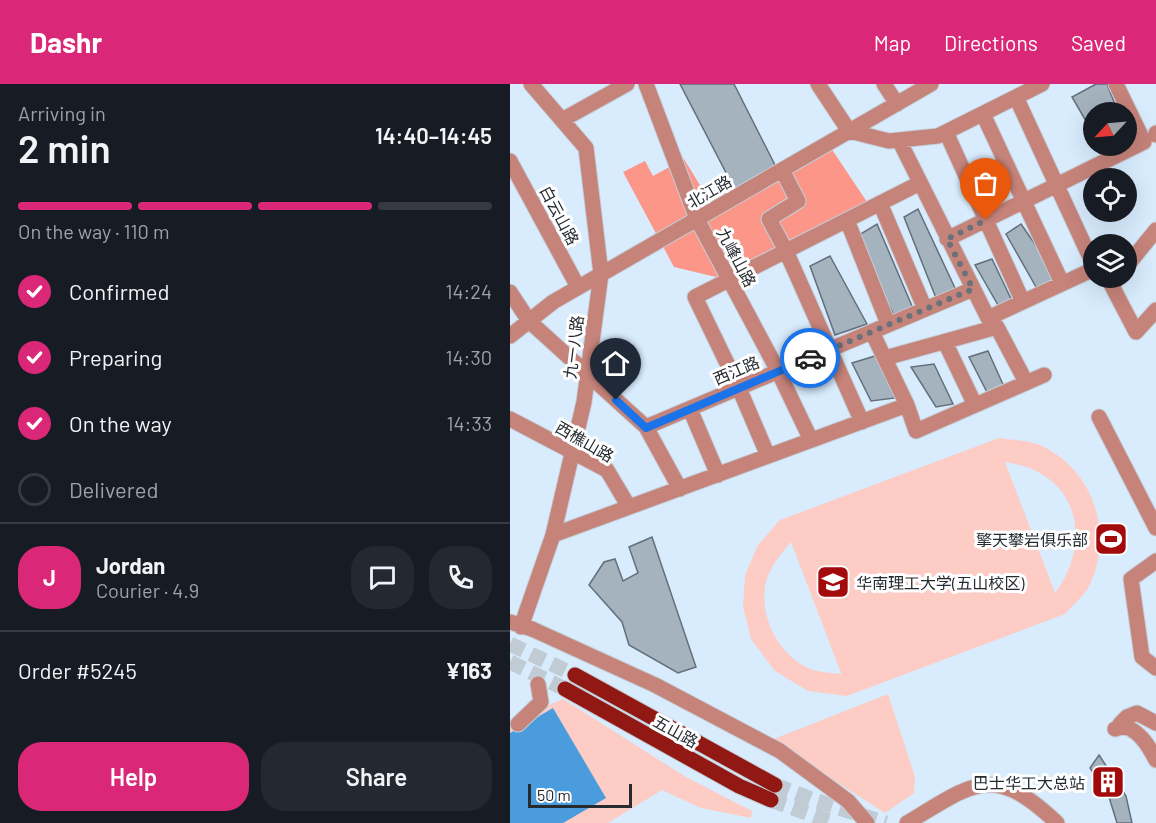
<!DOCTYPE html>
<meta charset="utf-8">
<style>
body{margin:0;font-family:Barlow,"Noto Sans SC",sans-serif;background:#242831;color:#f1f3f6;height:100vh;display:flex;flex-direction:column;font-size:22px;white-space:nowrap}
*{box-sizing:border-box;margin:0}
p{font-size:20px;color:#9ea1a6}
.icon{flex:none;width:33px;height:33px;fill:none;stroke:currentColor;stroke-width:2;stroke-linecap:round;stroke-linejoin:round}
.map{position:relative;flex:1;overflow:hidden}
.panel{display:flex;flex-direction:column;background:#171b24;width:510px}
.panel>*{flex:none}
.needle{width:39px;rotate:244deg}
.fabs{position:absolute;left:573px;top:18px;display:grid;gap:12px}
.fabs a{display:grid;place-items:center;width:54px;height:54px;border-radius:50%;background:#171b24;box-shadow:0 6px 24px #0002;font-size:30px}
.scale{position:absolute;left:18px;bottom:15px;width:104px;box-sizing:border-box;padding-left:6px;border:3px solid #262b30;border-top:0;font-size:16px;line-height:21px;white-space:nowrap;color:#262b30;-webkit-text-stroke:4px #fefefe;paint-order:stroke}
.pin{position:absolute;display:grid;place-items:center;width:51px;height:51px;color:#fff;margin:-62px -26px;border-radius:50% 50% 50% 0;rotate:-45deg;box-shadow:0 0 6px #0007}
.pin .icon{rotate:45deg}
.courier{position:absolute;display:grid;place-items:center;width:60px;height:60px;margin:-30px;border:4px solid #1a73e8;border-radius:50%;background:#fff;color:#222;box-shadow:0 2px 8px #0007}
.head em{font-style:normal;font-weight:600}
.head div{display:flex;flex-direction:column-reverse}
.head{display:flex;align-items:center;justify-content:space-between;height:102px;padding:0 18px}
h1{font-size:39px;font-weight:600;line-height:45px}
.bar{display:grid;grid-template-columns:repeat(4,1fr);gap:9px 6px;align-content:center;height:72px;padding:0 18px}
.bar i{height:8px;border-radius:4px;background:#363941}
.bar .active{background:#db2777}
.bar p{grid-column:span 4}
.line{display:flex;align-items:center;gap:15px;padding:0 18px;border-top:2px solid #363941}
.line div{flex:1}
.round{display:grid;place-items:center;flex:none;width:63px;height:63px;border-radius:24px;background:#242831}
ol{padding:0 18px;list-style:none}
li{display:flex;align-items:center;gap:18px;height:66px}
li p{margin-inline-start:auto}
li .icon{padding:6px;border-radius:50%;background:#db2777;color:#fff;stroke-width:4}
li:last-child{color:#9ea1a6}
li i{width:33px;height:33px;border:3px solid #363941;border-radius:50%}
.action{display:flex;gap:12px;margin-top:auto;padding:12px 18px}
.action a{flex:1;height:69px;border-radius:24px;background:#db2777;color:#fff;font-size:24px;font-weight:600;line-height:69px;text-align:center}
.action a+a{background:#242831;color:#f1f3f6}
header{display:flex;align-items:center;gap:36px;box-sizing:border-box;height:84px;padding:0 30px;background:#db2777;color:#fff}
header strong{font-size:28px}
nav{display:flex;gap:33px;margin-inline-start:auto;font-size:21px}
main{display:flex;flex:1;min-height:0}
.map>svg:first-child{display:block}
.built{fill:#d8ecfe;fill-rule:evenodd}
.green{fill:#fdccc5;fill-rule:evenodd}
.forest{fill:#fb9689}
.water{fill:#4b9cdc}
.building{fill:#a5b3bf;stroke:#63707b;stroke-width:1.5}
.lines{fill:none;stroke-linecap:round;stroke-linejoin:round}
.major-tunnel{stroke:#c0cbd4;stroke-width:15;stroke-dasharray:15 8;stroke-linecap:butt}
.minor-casing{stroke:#c4cfd8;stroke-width:17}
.major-casing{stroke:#c4cfd8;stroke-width:17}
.minor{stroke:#c5837a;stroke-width:15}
.major{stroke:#911813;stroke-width:15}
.done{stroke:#6a7178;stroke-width:6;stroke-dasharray:0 10.8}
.route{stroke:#1a73e8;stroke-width:8}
.labels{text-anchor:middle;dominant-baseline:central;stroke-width:6;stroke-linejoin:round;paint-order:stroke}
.street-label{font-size:16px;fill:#262b30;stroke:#fefefe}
.poi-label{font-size:16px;fill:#262b30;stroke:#fefefe;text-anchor:end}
</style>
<header>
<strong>Dashr</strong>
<nav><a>Map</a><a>Directions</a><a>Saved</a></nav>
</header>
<main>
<section class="panel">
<div class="head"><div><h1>2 min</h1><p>Arriving in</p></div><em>14:40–14:45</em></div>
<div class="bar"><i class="active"></i><i class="active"></i><i class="active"></i><i></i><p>On the way · 110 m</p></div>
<ol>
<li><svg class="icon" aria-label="check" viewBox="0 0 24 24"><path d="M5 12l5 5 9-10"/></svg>Confirmed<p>14:24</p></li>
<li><svg class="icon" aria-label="check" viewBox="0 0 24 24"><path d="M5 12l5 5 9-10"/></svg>Preparing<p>14:30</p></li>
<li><svg class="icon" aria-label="check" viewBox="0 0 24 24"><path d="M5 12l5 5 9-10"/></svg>On the way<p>14:33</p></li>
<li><i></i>Delivered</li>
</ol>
<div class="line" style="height:108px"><b class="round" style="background:#db2777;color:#fff">J</b><div><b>Jordan</b><p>Courier · 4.9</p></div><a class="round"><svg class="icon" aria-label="chat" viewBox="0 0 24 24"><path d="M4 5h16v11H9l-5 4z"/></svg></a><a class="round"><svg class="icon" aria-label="phone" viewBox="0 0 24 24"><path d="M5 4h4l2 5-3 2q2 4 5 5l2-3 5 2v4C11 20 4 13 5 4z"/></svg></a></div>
<div class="line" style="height:78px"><div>Order #5245</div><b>¥163</b></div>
<div class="action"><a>Help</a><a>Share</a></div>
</section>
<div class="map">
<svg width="646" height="739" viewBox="0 0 646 739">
<rect width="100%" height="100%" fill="#e7f3fd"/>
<path class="built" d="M0,0h646v739h-646zM584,28h32v34h-32zM584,94h32v34h-32zM584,160h32v34h-32z"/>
<path class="green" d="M489,354c12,2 29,2 41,7 55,25 76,92 47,145 -6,8 -15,16 -22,24l-218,82 -39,-5 -33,-20 -24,-32 -8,-32 2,-32 13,-30 22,-25zM495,378c9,2 19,3 27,7 53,23 54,84 23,124zM281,458l50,131v1c-9,-1 -20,-2 -28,-4 -34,-12 -55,-54 -47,-88 4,-16 15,-28 25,-40z
M378,610l27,83 -1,16 -29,20 -114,-73z
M53,615l123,78 66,34 -1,7 -50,-10 -39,-18 -54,33h-45l42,-26 -52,-89 -43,25v-11z"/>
<path class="forest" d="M315,55l44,66 -136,76 -59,-14 -51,-95 22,-11 8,15 31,-17 28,46z"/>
<path class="water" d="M43,624l53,90 -43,25h-53v-90z"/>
<path class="building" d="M170,0h54l43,85 -42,21z
M586,0h11l11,28h-24v23l-22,-38z
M408,125l37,79 -17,15 -34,-86z
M367,140l35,82 -15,15 -43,-83z
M511,140l41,59 -26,4 -30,-53z
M320,172l37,68 -32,11 -25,-69z
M482,175l22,46 -12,7 -27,-47z
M478,267l18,40 -16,7 -21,-41z
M365,272l20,42 -24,3 -19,-38z
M424,280l19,40 -17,3 -25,-40z
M142,453l44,130 -18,6 -49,-28 -7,-23 -33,-37 15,-23 11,-3 8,22 15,-8 -9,-26z
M589,671l27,41 6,27h-15l-8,-26 -19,-29z"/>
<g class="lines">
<path class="major-tunnel" d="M0,560l65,31
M0,578l55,27
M265,701l36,14 75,24
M261,716l63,23"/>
<defs>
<path id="minor" d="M136,0l51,135 81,152 33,69
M308,0l31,47 40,10 49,-5 104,-52
M374,0l13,20
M506,13l78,169
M473,30l79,169
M52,36l65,-36
M436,48l77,170
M646,49v2
M389,56l89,178 106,-49
M0,77l68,126
M272,86l16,31 -29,18 17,32 76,171
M370,119l45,106
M337,136l41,104
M437,155l197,-97 -28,-58
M616,183l30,-37
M608,194l-6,8 24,46 20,-22
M0,208l19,29 117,106 34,62
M362,248l35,73 9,26 128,-56
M0,252l43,-34 378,-218
M435,258l30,63
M375,274l112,-31 29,55
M180,325l28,66
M589,333l57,111
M0,335l97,51 22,37
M136,343l327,-138
M258,372l-29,-68 -44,-91 225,-114
M43,451l354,-130
M646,477l-25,18 11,78 14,11
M0,538l22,7 123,56 125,66 68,50 19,22
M11,543l32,-92 31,-133 17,-128 -15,-126 -55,-64
M8,640l23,-22 -3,-18
M610,640l7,-7 10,-4 19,10
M605,645l10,-3c16,7 23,19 31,34
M397,739c67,-40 86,-61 150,0"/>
<path id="major" d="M65,591l200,110
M55,605l174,97 32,14"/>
</defs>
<use href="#minor" class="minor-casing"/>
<use href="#major" class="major-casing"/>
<use href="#minor" class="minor"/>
<use href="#major" class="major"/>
</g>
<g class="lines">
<path class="done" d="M300,274l163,-69 -26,-50 39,-19"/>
<path class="route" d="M106,316l30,28 164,-70"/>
</g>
<defs>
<symbol id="stadium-square" viewBox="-11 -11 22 22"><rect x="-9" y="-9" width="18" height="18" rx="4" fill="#a20a0b" stroke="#fefefe"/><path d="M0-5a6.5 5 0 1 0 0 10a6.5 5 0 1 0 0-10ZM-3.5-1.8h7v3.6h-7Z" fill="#fff"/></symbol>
<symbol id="university-square" viewBox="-11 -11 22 22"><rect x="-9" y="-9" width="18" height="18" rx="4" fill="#a20a0b" stroke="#fefefe"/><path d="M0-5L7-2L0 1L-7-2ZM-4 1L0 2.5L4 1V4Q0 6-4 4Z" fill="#fff"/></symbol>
<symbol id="building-square" viewBox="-11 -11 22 22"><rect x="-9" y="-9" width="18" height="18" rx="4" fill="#a20a0b" stroke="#fefefe"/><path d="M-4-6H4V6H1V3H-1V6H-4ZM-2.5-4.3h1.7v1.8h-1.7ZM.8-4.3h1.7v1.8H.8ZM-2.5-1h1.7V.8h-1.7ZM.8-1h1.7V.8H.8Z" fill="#fff"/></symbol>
</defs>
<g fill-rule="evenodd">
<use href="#stadium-square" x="582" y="436" width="38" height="38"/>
<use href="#university-square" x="304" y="479" width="38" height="38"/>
<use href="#building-square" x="579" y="679" width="38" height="38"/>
</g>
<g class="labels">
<g class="street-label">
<text transform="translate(199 107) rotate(-30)">北江路</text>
<text transform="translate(50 131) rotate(62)">白云山路</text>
<text transform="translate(227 173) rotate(62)">九峰山路</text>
<text transform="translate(63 263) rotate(-83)">九一八路</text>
<text transform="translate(226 286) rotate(-23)">西江路</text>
<text transform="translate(75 357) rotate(30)">西樵山路</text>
<text transform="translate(166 647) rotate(29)">五山路</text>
</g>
<g class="poi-label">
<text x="578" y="455">擎天攀岩俱乐部</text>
<text x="346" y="498" text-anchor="start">华南理工大学(五山校区)</text>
<text x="575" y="698">巴士华工大总站</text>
</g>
</g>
</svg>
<div class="fabs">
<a><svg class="needle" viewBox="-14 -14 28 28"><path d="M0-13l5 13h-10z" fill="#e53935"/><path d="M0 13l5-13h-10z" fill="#9ea1a6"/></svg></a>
<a><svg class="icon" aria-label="locate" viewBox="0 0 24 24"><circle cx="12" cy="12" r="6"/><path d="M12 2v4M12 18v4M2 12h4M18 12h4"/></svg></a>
<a><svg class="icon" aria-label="layers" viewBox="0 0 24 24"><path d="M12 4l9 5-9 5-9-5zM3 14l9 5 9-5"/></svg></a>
</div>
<div class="scale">50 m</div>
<div class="pin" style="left:476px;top:136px;background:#ea580c"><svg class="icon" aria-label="bag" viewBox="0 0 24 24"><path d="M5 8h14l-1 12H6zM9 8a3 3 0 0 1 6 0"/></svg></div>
<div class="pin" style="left:106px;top:316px;background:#1f2937"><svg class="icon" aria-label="home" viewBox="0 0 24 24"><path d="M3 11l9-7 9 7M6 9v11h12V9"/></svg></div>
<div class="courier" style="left:300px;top:274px"><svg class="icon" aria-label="car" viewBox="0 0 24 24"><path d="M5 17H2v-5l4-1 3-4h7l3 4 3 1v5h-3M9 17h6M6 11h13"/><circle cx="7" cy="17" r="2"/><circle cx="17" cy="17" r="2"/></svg></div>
</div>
</main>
